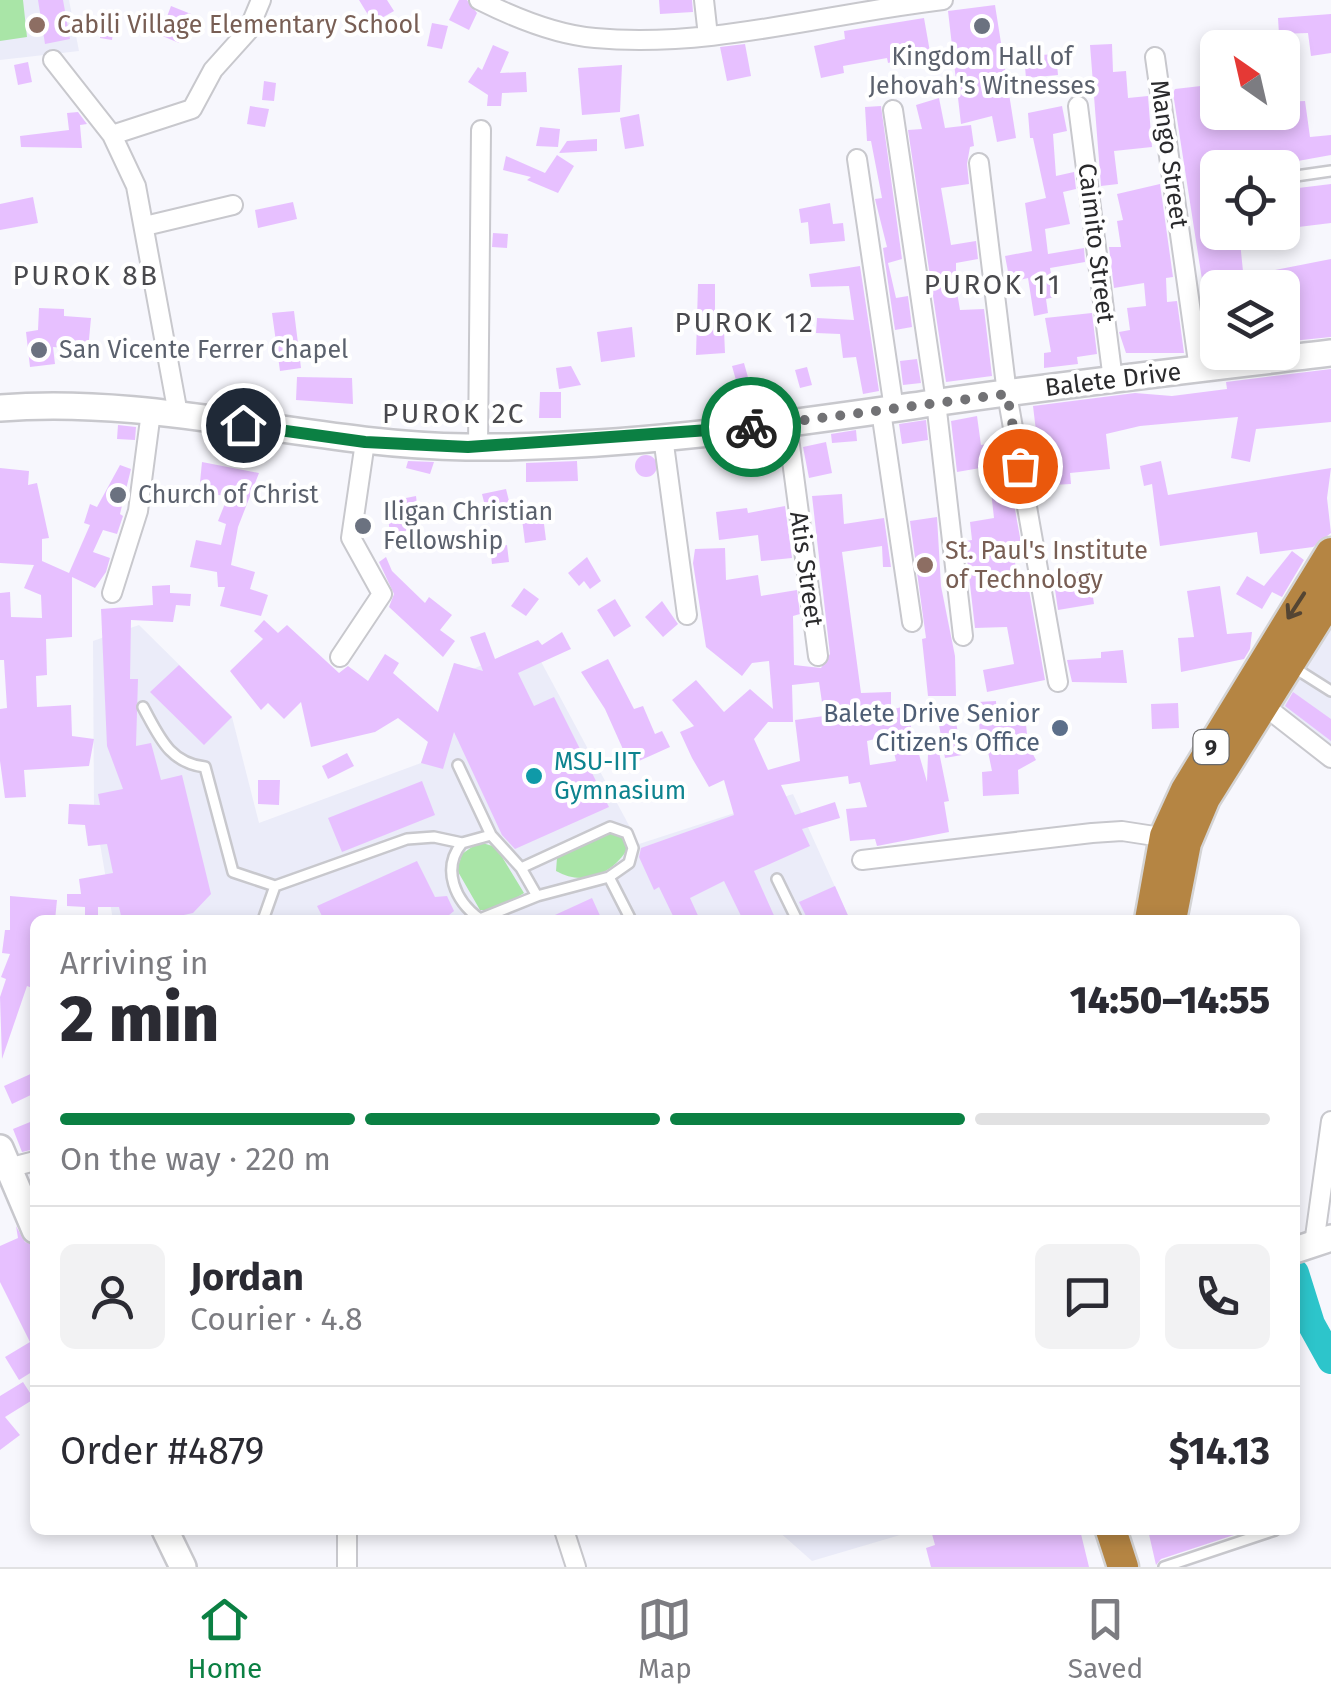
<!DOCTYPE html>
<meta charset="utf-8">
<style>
body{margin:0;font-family:"Fira Sans",sans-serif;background:#f2f2f3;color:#2b2b33;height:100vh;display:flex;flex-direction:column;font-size:38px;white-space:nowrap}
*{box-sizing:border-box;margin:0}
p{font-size:32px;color:#7c7c81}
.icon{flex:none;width:55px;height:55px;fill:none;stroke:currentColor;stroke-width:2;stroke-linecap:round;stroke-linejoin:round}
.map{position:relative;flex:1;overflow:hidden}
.sheet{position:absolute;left:30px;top:915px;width:1270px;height:620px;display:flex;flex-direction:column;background:#fff;border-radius:15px;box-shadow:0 5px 15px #0003}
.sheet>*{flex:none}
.needle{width:65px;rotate:326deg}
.tools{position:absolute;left:1200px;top:30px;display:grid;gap:20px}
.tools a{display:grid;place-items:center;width:100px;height:100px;border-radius:15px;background:#fff;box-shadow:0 5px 15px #0003;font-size:50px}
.pin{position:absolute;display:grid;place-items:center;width:85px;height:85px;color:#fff;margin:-42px;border:5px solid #fff;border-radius:50%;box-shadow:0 2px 10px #0007}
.courier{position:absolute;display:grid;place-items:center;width:100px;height:100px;margin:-50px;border:8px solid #0b8043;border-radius:50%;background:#fff;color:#222;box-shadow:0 2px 12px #0007}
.summary em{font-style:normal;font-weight:800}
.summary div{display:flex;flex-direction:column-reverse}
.summary{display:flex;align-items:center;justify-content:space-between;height:170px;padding:0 30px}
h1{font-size:65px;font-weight:800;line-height:75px}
.bar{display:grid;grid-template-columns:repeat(4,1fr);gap:15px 10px;align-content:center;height:120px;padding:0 30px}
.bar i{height:12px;border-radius:8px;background:#e1e1e2}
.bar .current{background:#0b8043}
.bar p{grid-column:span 4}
.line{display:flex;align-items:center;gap:25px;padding:0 30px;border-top:2px solid #e1e1e2}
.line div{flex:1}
.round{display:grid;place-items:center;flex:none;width:105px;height:105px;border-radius:15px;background:#f2f2f3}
.menu{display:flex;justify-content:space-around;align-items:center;height:140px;border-top:2px solid #e1e1e2;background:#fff;font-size:28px;color:#7c7c81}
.menu a{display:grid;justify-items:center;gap:5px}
.menu .current{color:#0b8043}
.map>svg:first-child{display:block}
.built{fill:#ebecf9}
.green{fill:#a9e5a7}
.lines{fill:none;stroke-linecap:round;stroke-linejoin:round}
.river{stroke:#2dc5cb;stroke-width:28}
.building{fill:#e7c0ff;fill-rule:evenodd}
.lane-casing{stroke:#c8c8cd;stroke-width:14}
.street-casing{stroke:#c8c8cd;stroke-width:22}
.secondary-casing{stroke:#c8c8cd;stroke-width:30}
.highway-casing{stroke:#d4d4d5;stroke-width:35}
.lane{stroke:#fff;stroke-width:9}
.street{stroke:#fff;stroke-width:18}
.secondary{stroke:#fff;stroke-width:25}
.highway{stroke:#b58543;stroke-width:30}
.oneway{stroke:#544533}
.done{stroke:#727275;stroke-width:10;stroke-dasharray:0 18}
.route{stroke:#0b8043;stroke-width:12}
.education-dot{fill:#8d6e63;stroke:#fff;stroke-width:4}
.worship-dot{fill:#6b7280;stroke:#fff;stroke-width:4}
.service-dot{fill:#5c6f8a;stroke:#fff;stroke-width:4}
.culture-dot{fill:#0f9aa8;stroke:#fff;stroke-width:4}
.labels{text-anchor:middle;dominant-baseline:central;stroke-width:8;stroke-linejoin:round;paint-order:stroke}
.shield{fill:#fff;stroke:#6a6a6b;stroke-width:2.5}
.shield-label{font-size:22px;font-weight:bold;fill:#2a2a2c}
.education-label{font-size:25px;fill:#785e54;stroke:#fff;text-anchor:start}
.worship-label{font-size:25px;fill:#5b616d;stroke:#fff;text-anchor:start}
.street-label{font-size:25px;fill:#2a2a2c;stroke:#fff}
.service-label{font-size:25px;fill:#4e5e75;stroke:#fff;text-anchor:end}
.culture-label{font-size:25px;fill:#0d838f;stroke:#fff;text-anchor:start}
.neighbourhood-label{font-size:28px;letter-spacing:2.5px;fill:#49494d;stroke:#fff}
</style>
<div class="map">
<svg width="1331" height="1567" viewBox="0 0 1331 1567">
<rect width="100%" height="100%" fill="#f7f7fd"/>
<path class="built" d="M0,0h69l10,51 -79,9z
M139,625l93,92 27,106 162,-60 33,-100 19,6 58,-26 108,201 154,-50 57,126h-737l-19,-111 -1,-168z
M1331,627v120l-55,-39z
M777,1530h140l-105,31z"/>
<path class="green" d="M0,0h23l4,37 -27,4z
M603,833l17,2 8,13c-15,26 -45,39 -72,23l1,-13z
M479,842l17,5 28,46 -27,17h-17l-23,-40 5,-16z"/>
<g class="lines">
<path class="river" d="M1295,1273l16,51 20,36"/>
</g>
<path class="building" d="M38,0h25l7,39 -25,5z
M359,0h28l7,11 -21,12z
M459,0h8l10,13 -8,17 -20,-10z
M659,0h33l1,12 -33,2z
M995,5l21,133 -19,4 -5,-26 -31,8 -13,-113z
M171,6l20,8 -12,29 -19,-8z
M1331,14v39l-20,3 -3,-23 -29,1 -1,-16z
M102,15l13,2 -3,23 -12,-2z
M924,18l6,34 -42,11 -1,-5 -44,8 1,7 -23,5 -7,-32 31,-7 -1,-8z
M432,23l16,3 -6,23 -15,-3z
M745,44l6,32 -24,5 -7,-34z
M1112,44l1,28 13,-1 2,27 20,-2 4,51 -38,4 4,33 -17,2 -11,-141z
M493,45l16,7 -9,21 26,-1 1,20 -25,1 -1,13h-14l1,-11 -20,-13 10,-15 4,3z
M1056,54l2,21 -32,3 -2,-22z
M28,62l4,20 -14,3 -4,-20z
M622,65l-2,47 -38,3 -4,-47z
M264,81l12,2 -2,18 -12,-1z
M1218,84v28h64v-10l23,-1 5,36 21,-2v20l-72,13h-41v64h21l5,49 -41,5 -30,-193 2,-4z
M939,98l6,30 26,-3 3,21 -4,1 -3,17 2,20 -28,4 10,57 25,-4 2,18 -22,4v23l4,24 24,-1 8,67 -46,6 -38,-252 14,-1 -6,-24z
M250,106l19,3 -4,18 -18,-3z
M881,106l21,153 -14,4 8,35 12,-2 4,31 -17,3 -12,-82 4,-1 -12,-48 7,-1 -11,-57h-4l-2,-34z
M1062,106l5,25 -14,3 3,42 18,-4 2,17 -13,3 7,32 -25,5 3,25 36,-6 1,14 -35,6 5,29 -9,2 2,14 -14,3 -6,-38 -18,4 -5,-26 27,-5 -7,-48 21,-5 -13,-60h-3l-2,-25z
M78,112l9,12 -7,1 2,23 -61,-1 -1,-11 49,-6 -2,-17z
M639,114l5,32 -19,3 -5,-31z
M540,127l20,2 -2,18 -22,-1z
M597,139v12l-38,2 8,-12z
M557,155l17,11 -16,27 -31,-13 4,-3 -28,-7 3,-14 39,17z
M1160,184l13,93 -7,1 1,24 10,-1 7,52h-58l-7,-21 11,-2 -3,-22 19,-2 -2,-23 -30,5 -5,-41h12l-4,-26 6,-1 -6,-26z
M1331,184v39l-49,6v-39z
M33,197l5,26 -38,7v-26z
M293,202l4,17 -39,9 -3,-18z
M830,203l3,21 10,-1 2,18 -35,3 -2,-22 -7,1 -2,-14z
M493,233l15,1 -1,14 -15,-1z
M1331,259v78l-49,5v-54h-26l-2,-14z
M860,266l19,125 -16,3 -7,-37 -13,1 -3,-24 -24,-1 1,-15 37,2 -5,-34 -38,1 -2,-13z
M698,284h17v47l9,-1 1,23 -29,2z
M39,308l25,1v7l27,2 -3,32 -35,-3 2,17 -25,3 -4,-35 12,-2z
M294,311l7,57 -21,3 -8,-58z
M1092,313l5,41 -20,3 1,7 -34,4v-15l7,-1 -6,-34z
M632,327l3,30 -34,5 -4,-30z
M917,359l4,24 -18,2 -3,-24z
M744,363l5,18 -12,3 -5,-18z
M571,366l10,19 -22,4 -3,-21z
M807,367l5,18 -12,3 -5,-18z
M1331,369v53l-75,7 -6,33 -19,-4 7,-41 -98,9 -34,8 4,35 -40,4 1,11 -20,1 -2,-39 -11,2 -5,-42 102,-13 37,3 55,-7 -1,-7z
M297,377l55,1 1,26 -57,-4z
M540,392h21v26h-22z
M977,416l4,29 22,-3 21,118 -9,2 4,30 10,-2 16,90 -58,12 -4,-22 31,-6 -7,-37 -32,1 -10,-87 7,-1 -2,-18 24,-4 -3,-27 -5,-24 -29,5 -6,-51z
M926,420l2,20 -26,4 -3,-20z
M118,425l18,2 -1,13 -18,-1z
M856,430l1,11 -25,2 -1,-9z
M826,442l6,31 -23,5 -6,-31z
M635 466a11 11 0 1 1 22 0a11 11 0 1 1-22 0Z
M408,461l26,1 -4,12 -24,-6z
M577,461l1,20 -52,1v-19z
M1161,461l7,34 163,-27 -4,30 4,35 -18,14 -53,7 -3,-22 -97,14 -8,-62 -8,2 -4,-20z
M202,462l57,11 -21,54 -7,38 24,7 -5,17 18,6 -7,21 -41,-10 5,-19h-7l-1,-15 -27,-5 6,-27 25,5 5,-21 -8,-3 10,-25 -29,-3z
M120,465l11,4 -11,45 3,2 -6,18 -14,-4 -10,22 17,6 -4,14 -11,16 -23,-11v60l-26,2 1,36 -11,1 1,31 34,-2 1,31 22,3 -5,27 -65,4 2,27 -21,1 -5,-37v-52l7,-1 -3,-48h-4v-67l10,-1 1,25 31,1 -1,-23 -17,-7 10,-23 -34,-2v-95l29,3 -1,14 9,-2 12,55 -7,1v22l27,12 21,-48 -6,-2 6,-19 7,3z
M506,489l4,16 -24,5 -4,-16z
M842,494l2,30 40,-6 7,49h-8l-1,-21 -40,6 19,141 30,-1v18l14,-4 22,76 1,-28 11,-2 10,49 -5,1 5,30 -72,14 -2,-7 -25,2 -4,-32 21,-2 -7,-25 -11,2 -1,-8 -67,9 14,30 40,-13 5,16 -38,11 8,17 -56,25 22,49h-33l-19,-39 -34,17 10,22h-25l-16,-33 -5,3 -15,-33 2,-9 93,-33 -10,-35 -15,7 -17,-29 -12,-26 14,-6 -22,-26 24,-20 28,32 26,-23 23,20 -4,-48 -17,2 -10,13 -36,-29 -13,-84 2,-14 30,-1 1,32 32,-5 3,21 36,-6 3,24 -7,2 1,49 27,3 9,-14 -18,-158zM819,682l5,34 -29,4 5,41 -32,9 -14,-31 14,-17h25l-1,-37zM890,735l6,26 -26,4 -3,-24z
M416,496l4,33 -30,4 -4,-31z
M785,506l7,52 -31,3 -3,-26 -39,5 -3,-28 31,-4 1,5z
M543,516l3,24 -21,3 -3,-24z
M937,517l4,69 14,70 1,40h-28l-6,-57 4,-1 -16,-117z
M507,545l2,17 -17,2 -2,-17z
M1292,551l12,9 -22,37 -10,-5 -10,17 -26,-15 11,-18 17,10z
M386,557l6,14 33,32 4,-6 23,18 -12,15 15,11 -12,16 -54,-50 5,-13 -15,-32z
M587,557l14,24 -11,8 -6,-8 -5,5 -11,-13z
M1089,570l5,34 -36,6 -5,-34z
M170,585v8l21,1 -1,12 -14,-1 -3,17 -42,-2 -1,59h8l-2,67 15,-3 10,37 21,-5 29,119 -18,19 -32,7h-39l-3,-13h-21v13h-13v-13l-18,-1v-12h14l-2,-15 34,-6 -6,-29 -19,2 -3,-21 -17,-1 1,-20 31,1 -2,-11 25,-5 -16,-43 -6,-137 52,-4 -1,-19z
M1220,586l7,48 25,-2 -2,17 -6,10 -63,13 -3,-34 16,-1 -7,-46z
M524,588l15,11 -13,17 -15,-10z
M615,599l16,27 -17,11 -17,-27z
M662,601l16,23 -15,13 -18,-20z
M264,620l14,13 9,-8 52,48 9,-7 20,15 17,-27 14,9 -6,10 45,39 16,-49 29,8 -13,-34 15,-5 10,27 43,-19 4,5 20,-13 9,17 -53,24 16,33 20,-9 55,110 -94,42 -13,-14 -48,-103 -11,37 -22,-6 7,-21 -30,-24 -23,14 -64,15 -10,-45 -17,17 -16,-16 -7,7 -31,-39 33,-32 -9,-8z
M1123,650l4,33 -55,-1 -5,-22 34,-2v-6z
M608,659l26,50 9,-3 12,28 7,-3 8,16 -40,18 -25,-56 -24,-37z
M179,665l53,52 -28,28 -54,-53z
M1293,692l38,27v22l-46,-35z
M996,701l1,25 29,-2 2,21 8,15 -18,10 1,24 -36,2 -1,-24 10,-1 -7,-34h-5l-2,-35z
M1178,703l1,25 -27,1 -1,-25z
M956,722l6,33 -17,3 -6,-33z
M347,753l7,13 -26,13 -6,-13z
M258,780h22l-1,25 -21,-1z
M422,781l13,34 -93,37 -14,-34z
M417,861l18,36 12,-1 7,15 -11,9h-119l-7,-14z
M835,886l15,34h-42l-9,-18z
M10,896l47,4 -2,20 -20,-1v70l-8,-3 -25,73 -2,-62 6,-18 -5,-2 9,-23 -8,-1 3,-23h5z
M592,898l10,22h-58z
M35,1072v21l-23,11 -8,-18z
M35,1120v29l-13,3 -9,-23z
M16,1226l9,16 10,4v124l-16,10 -14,-23 25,-15 -30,-60v-36l18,-8z
M23,1382l11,17 -29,18 15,18 -20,15v-54z
M947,1530h133l9,37h-158l-5,-19 9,-3 -3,-11z
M1148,1530h101l-88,29 -5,6z"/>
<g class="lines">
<defs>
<path id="lane" d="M1289,177l42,-6
M1293,667l38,24
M143,707c16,29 26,56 62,60l28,105 42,14 132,-47 27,-2 28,6 29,-8
M458,765l33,70 30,33 16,28
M462,843c-21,26 -7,58 18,76l57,-23 72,-19 20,-14 4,-15 -6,-15 -17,-6 -89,41
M609,877l22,43
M777,879l20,41
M263,920l12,-34
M1164,1567l111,-37"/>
<path id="street" d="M479,0c34,17 78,35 116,38 115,11 234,-25 348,-38
M704,0l4,36
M1155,57l44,312
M53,60l59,75 24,51 42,228
M1078,106l35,274
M893,110l43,292 27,234
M112,135l80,-26 21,-39 35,-39 13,-31
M857,159l37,250
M979,163l28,231 51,288
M145,226l88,-21
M881,411l31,211
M787,423l31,233
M663,437l24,178
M478,447l3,-317
M112,593l26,-82 13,-99
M340,657l42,-63 -31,-56 14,-96
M1262,704l69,54
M862,860l230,-27 30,-2 52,8
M8,1168l27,-7
M1314,1244l17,-123
M347,1530v37
M564,1530l12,37"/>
<path id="secondary" d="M0,408c156,-13 310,37 466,39 156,2 314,-22 467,-44 132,-19 265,-34 398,-50
M0,1148l35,82
M1295,1250l36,-12
M165,1530l18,37"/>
<path id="highway" d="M1150,920l15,-84 21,-46 145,-237
M1171,920l15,-77 19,-45 126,-201
M1111,1530l12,37"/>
</defs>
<use href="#lane" class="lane-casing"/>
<use href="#street" class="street-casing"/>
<use href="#secondary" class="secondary-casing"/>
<use href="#highway" class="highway-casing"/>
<use href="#lane" class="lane"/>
<use href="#street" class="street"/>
<use href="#secondary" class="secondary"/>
<use href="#highway" class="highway"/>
</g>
<defs><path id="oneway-shaft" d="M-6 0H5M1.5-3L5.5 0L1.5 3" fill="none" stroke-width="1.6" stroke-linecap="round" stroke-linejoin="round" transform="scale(2.5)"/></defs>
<use class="oneway" href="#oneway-shaft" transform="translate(1296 606) rotate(123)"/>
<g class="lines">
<path class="done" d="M751,427l256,-33 13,72"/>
<path class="route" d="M243,425l122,17 103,5 283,-20"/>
</g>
<g class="education-dot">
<circle cx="37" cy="25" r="10"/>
<circle cx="925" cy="565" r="10"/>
</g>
<g class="worship-dot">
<circle cx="982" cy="26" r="10"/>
<circle cx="39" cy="350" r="10"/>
<circle cx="118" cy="495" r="10"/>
<circle cx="363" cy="526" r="10"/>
</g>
<circle class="service-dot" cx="1060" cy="728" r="10"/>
<circle class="culture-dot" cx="534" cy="776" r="10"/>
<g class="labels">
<rect class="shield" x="1193.5" y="730" width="35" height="34" rx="8"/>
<g class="shield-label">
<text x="1211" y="747">9</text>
</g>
<g class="education-label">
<text x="57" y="25">Cabili Village Elementary School</text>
<text x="945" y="551">St. Paul's Institute<tspan x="945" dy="29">of Technology</tspan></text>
</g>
<g class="worship-label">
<text x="982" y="57" text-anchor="middle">Kingdom Hall of<tspan x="982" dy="29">Jehovah's Witnesses</tspan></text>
<text x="59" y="350">San Vicente Ferrer Chapel</text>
<text x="138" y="495">Church of Christ</text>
<text x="383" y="512">Iligan Christian<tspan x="383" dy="29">Fellowship</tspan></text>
</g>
<g class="street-label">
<text transform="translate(1169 154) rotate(82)">Mango Street</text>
<text transform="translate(1096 243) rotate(83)">Caimito Street</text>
<text transform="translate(1113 380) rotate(-7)">Balete Drive</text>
<text transform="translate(806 569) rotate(82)">Atis Street</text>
</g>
<g class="service-label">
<text x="1040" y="714">Balete Drive Senior<tspan x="1040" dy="29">Citizen's Office</tspan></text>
</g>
<g class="culture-label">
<text x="554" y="762">MSU-IIT<tspan x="554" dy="29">Gymnasium</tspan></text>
</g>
<g class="neighbourhood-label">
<text x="86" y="275">PUROK 8B</text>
<text x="993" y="284">PUROK 11</text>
<text x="745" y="322">PUROK 12</text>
<text x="454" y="413">PUROK 2C</text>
</g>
</g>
</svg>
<div class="tools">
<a><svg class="needle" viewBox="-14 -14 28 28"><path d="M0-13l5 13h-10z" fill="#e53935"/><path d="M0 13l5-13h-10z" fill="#7c7c81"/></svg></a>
<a><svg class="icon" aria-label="locate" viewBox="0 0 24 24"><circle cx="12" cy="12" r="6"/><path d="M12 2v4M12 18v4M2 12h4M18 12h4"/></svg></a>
<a><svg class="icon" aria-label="layers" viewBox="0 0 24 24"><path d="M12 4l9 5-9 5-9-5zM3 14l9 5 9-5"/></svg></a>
</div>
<div class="pin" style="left:1020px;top:466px;background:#ea580c"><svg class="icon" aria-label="bag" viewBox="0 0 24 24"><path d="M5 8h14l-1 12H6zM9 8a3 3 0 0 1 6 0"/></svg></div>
<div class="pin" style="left:243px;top:425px;background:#1f2937"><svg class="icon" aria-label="home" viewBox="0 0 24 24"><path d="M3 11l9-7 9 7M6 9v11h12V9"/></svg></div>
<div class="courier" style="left:751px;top:427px"><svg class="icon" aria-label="bike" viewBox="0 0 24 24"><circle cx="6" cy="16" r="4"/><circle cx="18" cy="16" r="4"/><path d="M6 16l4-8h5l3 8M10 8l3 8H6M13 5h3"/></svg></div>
<section class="sheet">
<div class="summary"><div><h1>2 min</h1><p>Arriving in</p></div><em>14:50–14:55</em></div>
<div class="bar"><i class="current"></i><i class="current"></i><i class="current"></i><i></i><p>On the way · 220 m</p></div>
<div class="line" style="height:180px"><a class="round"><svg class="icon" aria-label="person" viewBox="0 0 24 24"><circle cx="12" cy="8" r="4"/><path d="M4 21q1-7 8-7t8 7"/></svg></a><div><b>Jordan</b><p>Courier · 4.8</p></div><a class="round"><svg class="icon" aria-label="chat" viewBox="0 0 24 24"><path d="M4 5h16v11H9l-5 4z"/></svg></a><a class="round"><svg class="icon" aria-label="phone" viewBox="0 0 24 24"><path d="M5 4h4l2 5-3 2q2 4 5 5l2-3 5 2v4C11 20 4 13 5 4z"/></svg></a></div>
<div class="line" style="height:130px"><div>Order #4879</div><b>$14.13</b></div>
</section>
</div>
<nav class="menu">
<a class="current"><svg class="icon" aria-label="home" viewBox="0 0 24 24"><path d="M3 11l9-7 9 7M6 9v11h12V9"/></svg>Home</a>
<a><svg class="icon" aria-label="map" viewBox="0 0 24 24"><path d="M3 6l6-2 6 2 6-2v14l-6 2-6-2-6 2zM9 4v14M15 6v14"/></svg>Map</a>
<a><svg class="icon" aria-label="saved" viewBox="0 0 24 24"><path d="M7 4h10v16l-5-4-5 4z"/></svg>Saved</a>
</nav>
